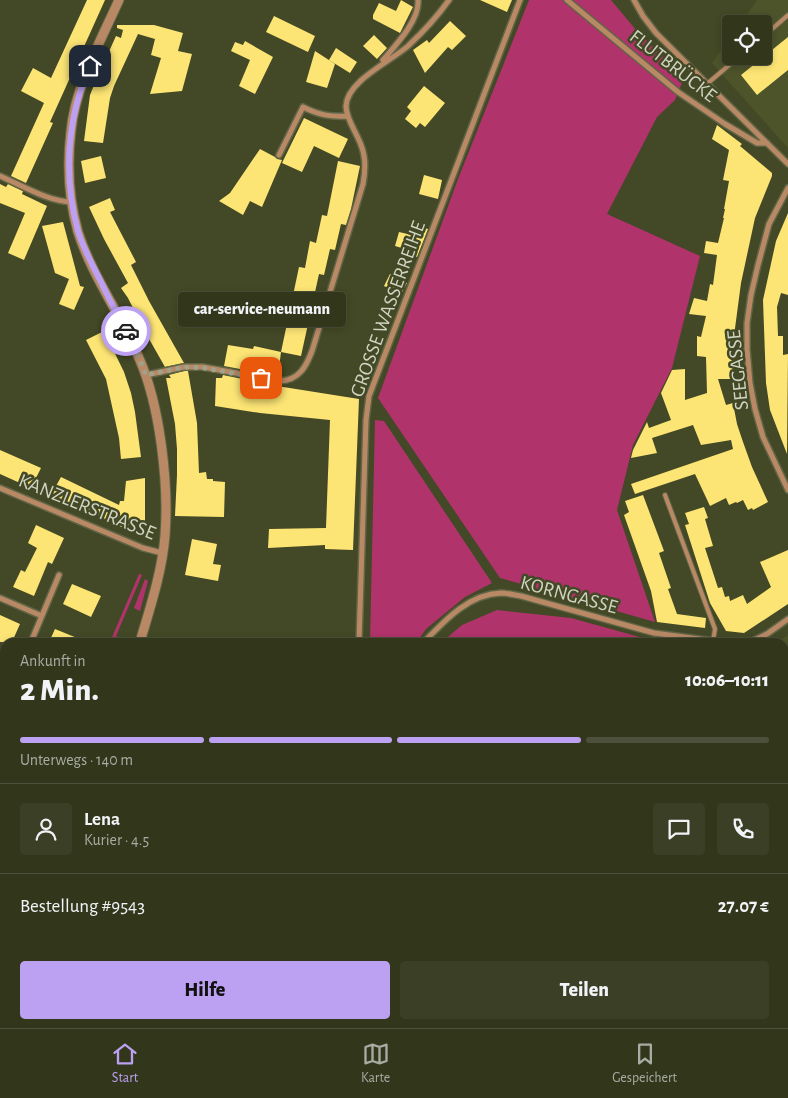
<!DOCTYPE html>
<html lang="de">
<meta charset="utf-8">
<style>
body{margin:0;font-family:"Alegreya Sans",sans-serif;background:#3a3f25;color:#f1f3f6;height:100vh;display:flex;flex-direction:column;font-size:19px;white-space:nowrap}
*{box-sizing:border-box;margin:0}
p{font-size:16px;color:#a8aca3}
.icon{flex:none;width:28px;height:28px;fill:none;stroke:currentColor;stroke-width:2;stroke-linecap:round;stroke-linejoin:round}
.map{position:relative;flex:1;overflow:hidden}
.panel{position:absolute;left:0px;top:638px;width:789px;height:391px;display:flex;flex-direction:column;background:#32371c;border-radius:15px 15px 0 0;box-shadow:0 2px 8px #0003,0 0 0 1px #4d513b}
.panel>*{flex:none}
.controls{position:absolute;left:722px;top:15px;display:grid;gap:10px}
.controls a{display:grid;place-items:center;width:50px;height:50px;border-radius:5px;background:#32371c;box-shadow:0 2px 8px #0003,0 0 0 1px #4d513b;font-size:25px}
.pin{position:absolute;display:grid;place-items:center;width:42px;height:42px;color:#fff;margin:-21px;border-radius:10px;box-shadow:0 2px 8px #0006}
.courier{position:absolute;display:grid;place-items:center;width:50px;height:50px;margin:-25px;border:4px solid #bca0f2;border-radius:50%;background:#fff;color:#222;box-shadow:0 1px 6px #0007}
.bubble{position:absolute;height:35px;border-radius:5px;background:#32371c;box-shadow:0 2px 8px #0003,0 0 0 1px #4d513b;font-size:16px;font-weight:800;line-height:35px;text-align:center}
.summary em{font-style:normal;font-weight:800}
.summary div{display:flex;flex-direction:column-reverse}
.summary{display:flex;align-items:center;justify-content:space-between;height:85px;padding:0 20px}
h1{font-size:32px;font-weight:800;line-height:38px}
.bar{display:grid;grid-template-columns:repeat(4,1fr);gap:8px 5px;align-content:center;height:60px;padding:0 20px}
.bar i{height:6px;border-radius:4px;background:#4d513b}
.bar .on{background:#bca0f2}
.bar p{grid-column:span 4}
.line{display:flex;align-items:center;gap:12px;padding:0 20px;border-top:1px solid #4d513b}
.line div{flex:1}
.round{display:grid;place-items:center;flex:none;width:52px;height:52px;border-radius:5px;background:#3a3f25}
.action{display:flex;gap:10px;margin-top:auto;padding:10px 20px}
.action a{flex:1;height:58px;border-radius:5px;background:#bca0f2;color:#111;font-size:20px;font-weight:800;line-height:58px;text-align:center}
.action a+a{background:#3a3f25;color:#f1f3f6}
.dock{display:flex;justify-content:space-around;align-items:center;height:70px;border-top:1px solid #4d513b;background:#32371c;font-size:14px;color:#a8aca3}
.dock a{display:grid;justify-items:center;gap:2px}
.dock .on{color:#bca0f2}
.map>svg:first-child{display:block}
.built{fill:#4d542a}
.green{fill:#b0336b}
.building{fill:#fde575}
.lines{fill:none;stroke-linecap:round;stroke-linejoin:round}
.service-casing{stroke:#5f6545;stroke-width:6}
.minor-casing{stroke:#5f6545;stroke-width:8}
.tertiary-casing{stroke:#5f6545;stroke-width:11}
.service{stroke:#b98966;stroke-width:4}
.minor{stroke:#b98966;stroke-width:5}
.tertiary{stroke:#b98966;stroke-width:9}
.done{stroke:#9fa38b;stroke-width:5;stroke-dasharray:0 9}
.route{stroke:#bca0f2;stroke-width:6}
.labels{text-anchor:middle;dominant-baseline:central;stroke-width:5;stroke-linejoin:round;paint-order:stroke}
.street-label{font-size:20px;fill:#d0d4c1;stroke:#434926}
</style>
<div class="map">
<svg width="788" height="1028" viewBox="0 0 788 1028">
<rect width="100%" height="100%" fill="#434926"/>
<path class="built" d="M757,0h31v148l-76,-85 19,-27v20h33v-32h-24z
M788,635v104l-4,1v-98h-7z"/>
<path class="green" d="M529,0h82l25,30 48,48 -9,22 -18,17 -50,97 93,42 -28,112 -39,77 -16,65 38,112 -155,-44 -122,-180 80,-219z
M375,420l9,1 108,162 -27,14 -39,32 -9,13h-47z
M139,574l3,1 -26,61 10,4 -1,2h-15z
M145,579l3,2 -8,30 -6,-3z
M497,610l74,8 76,21v3h-205l20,-17z
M784,955h4v73h-443l2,-4h437z"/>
<path class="building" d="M87,0h18l-55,122 3,1 -27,60 -15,-7 33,-73 -23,-12 12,-23 18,10z
M401,0l12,7 -13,26 -27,-14v-4l6,-12 17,8z
M480,0h32l-5,12z
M274,16l41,20 -7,16 -42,-20z
M450,21l16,15 -14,14 -4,-3 -23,26 -12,-23 14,-10 2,3z
M117,25h37l29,8 -5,18 14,3 -10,37 -32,3 11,-36 -10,-3 4,-16 -17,-5 -24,52 -4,12 -7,45 -19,-2 6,-46 7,-17 19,-42 5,2 2,-8 -6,-2z
M374,35l13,13 -10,11 -14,-13z
M788,37v33l-31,25 -16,-20z
M245,41l28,16 -18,37 -16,-8 11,-26 -19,-9 4,-9 8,3z
M336,48l21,14 -7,11 -21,-13z
M315,51l20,13 -8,24 -21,-6z
M424,86l21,17 -20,24 -5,-4 -4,5 -11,-9 6,-8 -4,-4z
M304,118l44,21 -9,19 -25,-12 -12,26 -20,-9z
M717,125l25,19 -2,2 32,27v3l-17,42 -14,65 -9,68 1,28h-15l8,26 7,-2 4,21 6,18 9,25 16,35 -15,8 -1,-2 -4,2 -5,-10 -6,3 -1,-1 -7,3 -3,-7 -16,8 -15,-32 -60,20 -4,-10 102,-35 -2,-9 -30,5 -8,-20 -41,13 5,15 -26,5 2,-8 14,-28 2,6 22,-8 -10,-27 11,-23 13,-1v31l22,-7 -1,-36 -9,-1v-20l4,1 5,-21 -17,-2 5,-16 13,3 3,-17 3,1 4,-30 -13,-2 2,-12 12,2 6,-25h-1l2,-9h-1l5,-28 -6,-1 6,-30 -17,-11z
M260,149l15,8 2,2 5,1 -20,47 -12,-6 -7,14 -24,-14 11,-8z
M101,156l5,22 -21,5 -4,-22z
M338,161l22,5 -9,43 -5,16 -5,-1 -6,26 -5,-1 -6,26 -5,-1 -18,82 -20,-4 18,-85 6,1 5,-27 6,2 6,-28 5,1z
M424,175l18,5 -4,19 -19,-5z
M0,184l6,3 2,-3 15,7 -1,3 25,12 -23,54 -16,-7 17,-40 -25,-10z
M110,198l5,12 -5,2 26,50 -5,3 18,36 35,62 -19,4 -21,-37 -16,-32 -7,-10 7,-5 -24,-44 -15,-32z
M788,213v82l-7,-2 -4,14 1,29h5v19l5,-1 -1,100 -17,-44 -4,-27 -3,-83 13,-59z
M63,222l17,64 4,1 -10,23 -15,-6 10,-25 -14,-6 -13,-47z
M418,226l10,3 -11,28 -6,-2 1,-4 -17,-5 4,-14 17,4z
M390,274l17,9 -6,11 -17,-8z
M104,331l20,41 7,21 4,19 6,45 -20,2 -2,-21 -13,-59 -20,-39z
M228,345l25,4 1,-3 27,6 -3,24 -54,-10z
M184,371h4l9,52 2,50 7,-1 1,7h6v2l12,1 -1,35 -49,-1 2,-41v-26l-2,-25 -9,-46h5l-2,-3z
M223,375l54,11 82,13 -6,151 -28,-1v-4l-57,3 1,-19 57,-1 4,-108 -70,-7 -45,-7 1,-28h6z
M0,450l41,18 -10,20 -31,-14z
M61,477l58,28 1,-4h4l2,-20 19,-3v50l-7,7 -41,-20v1l-46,-21z
M643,495l21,56 -5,2 12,35 -3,1 9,25 29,4 -1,10 -48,-6 -6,-31 -27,-76 5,-3 -4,-11z
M704,507l4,11 -3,1 8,27 -8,2 13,40 4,-1 3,10 4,-1 1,5 13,-6 4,9 24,-17 -11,-25 28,-12v54l-44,29 -18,-2 -16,-28 -25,-78 4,-1 -4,-11z
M36,525l28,13 -12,26 -4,-2 -14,34 -21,-9 8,-17 4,2 12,-24 -9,-5z
M192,539l25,5 -4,20 8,1 -3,16 -33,-6z
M72,584l29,12 -10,21 -28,-13z
M0,615l20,9 -8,18h-12z
M55,629l32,13h-38z"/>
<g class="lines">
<defs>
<path id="service" d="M764,36l24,-21
M708,83l32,-27
M665,495l50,134 -2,12"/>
<path id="minor" d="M567,0l111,92 47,32 32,19h10
M634,0l9,16 13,17 132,131
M383,60c12,-14 37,-40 35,-60
M279,155l24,-48c16,8 27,10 45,9
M0,176c21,9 49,26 72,26
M788,188l-19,36 -11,41 -7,30 -4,28v26l3,34 5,26 8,28 25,53
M146,375l38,-8h19l77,14c19,-1 26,-14 32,-30l51,-167c3,-17 3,-30 -5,-46 -4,-9 -12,-21 -12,-32 1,-25 45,-45 62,-60 15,-14 29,-29 41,-46
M0,488l143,60 19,5
M0,598l42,18
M31,642l28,-67
M359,642l7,-222 3,-24 151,-396
M424,642c21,-22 45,-48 77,-49 7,0 13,2 20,3l133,37 68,9
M750,642l17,-8 21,-15
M0,707l5,2
M784,816l4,-1
M0,842l5,4
M784,923l4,15
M137,1028l1,-4
M335,1028l1,-4"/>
<path id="tertiary" d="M119,0c-18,40 -44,87 -48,131 -4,33 -2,69 7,101 14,44 43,83 61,126 21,47 30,126 26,178 -3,36 -15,72 -25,106
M0,834l5,-5"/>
</defs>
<use href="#service" class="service-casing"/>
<use href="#minor" class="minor-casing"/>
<use href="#tertiary" class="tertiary-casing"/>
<use href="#service" class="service"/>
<use href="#minor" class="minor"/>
<use href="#tertiary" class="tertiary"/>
</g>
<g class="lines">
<path class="done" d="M126,331l13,27 7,17 38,-8 19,1 58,10"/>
<path class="route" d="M90,66c-23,51 -27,110 -12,165 5,17 14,33 22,49 8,17 17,34 26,51"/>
</g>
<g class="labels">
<g class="street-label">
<text transform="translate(673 66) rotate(38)">FLUTBRÜCKE</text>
<text transform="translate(388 309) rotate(-70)">GROSSE WASSERREIHE</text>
<text transform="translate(738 370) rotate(-96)">SEEGASSE</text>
<text transform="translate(87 507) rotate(22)">KANZLERSTRASSE</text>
<text transform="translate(569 595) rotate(15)">KORNGASSE</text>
</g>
</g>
</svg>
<div class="controls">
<a><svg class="icon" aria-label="locate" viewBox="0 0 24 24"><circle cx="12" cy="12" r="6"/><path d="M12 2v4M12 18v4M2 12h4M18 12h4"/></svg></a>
</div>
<div class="pin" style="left:261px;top:378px;background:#ea580c"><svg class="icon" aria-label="bag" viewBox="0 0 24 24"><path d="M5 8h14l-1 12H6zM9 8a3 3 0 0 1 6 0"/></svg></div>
<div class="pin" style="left:90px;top:66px;background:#1f2937"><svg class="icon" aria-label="home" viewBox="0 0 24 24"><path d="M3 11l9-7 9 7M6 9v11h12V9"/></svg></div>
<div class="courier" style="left:126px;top:331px"><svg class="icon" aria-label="car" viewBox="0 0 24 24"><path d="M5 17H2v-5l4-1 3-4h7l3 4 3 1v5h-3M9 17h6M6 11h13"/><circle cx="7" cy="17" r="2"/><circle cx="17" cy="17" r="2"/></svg></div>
<div class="bubble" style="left:178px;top:292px;width:168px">car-service-neumann</div>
<section class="panel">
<div class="summary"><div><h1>2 Min.</h1><p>Ankunft in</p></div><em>10:06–10:11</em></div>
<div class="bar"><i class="on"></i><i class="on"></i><i class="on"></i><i></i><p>Unterwegs · 140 m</p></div>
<div class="line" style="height:90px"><a class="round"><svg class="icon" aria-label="person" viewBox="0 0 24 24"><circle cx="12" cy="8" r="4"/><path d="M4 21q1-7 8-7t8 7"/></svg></a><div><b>Lena</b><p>Kurier · 4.5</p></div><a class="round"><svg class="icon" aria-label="chat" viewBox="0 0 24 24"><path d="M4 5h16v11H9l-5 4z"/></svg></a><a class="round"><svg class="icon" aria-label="phone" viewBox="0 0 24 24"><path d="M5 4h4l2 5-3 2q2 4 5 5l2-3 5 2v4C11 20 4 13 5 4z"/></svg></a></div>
<div class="line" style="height:65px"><div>Bestellung #9543</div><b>27.07 €</b></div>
<div class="action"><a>Hilfe</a><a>Teilen</a></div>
</section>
</div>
<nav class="dock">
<a class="on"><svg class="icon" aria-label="home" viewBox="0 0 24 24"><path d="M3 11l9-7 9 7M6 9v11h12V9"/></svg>Start</a>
<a><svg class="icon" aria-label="map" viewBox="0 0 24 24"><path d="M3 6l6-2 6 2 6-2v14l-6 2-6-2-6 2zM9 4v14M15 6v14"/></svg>Karte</a>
<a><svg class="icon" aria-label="saved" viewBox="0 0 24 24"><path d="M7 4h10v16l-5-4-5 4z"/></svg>Gespeichert</a>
</nav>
